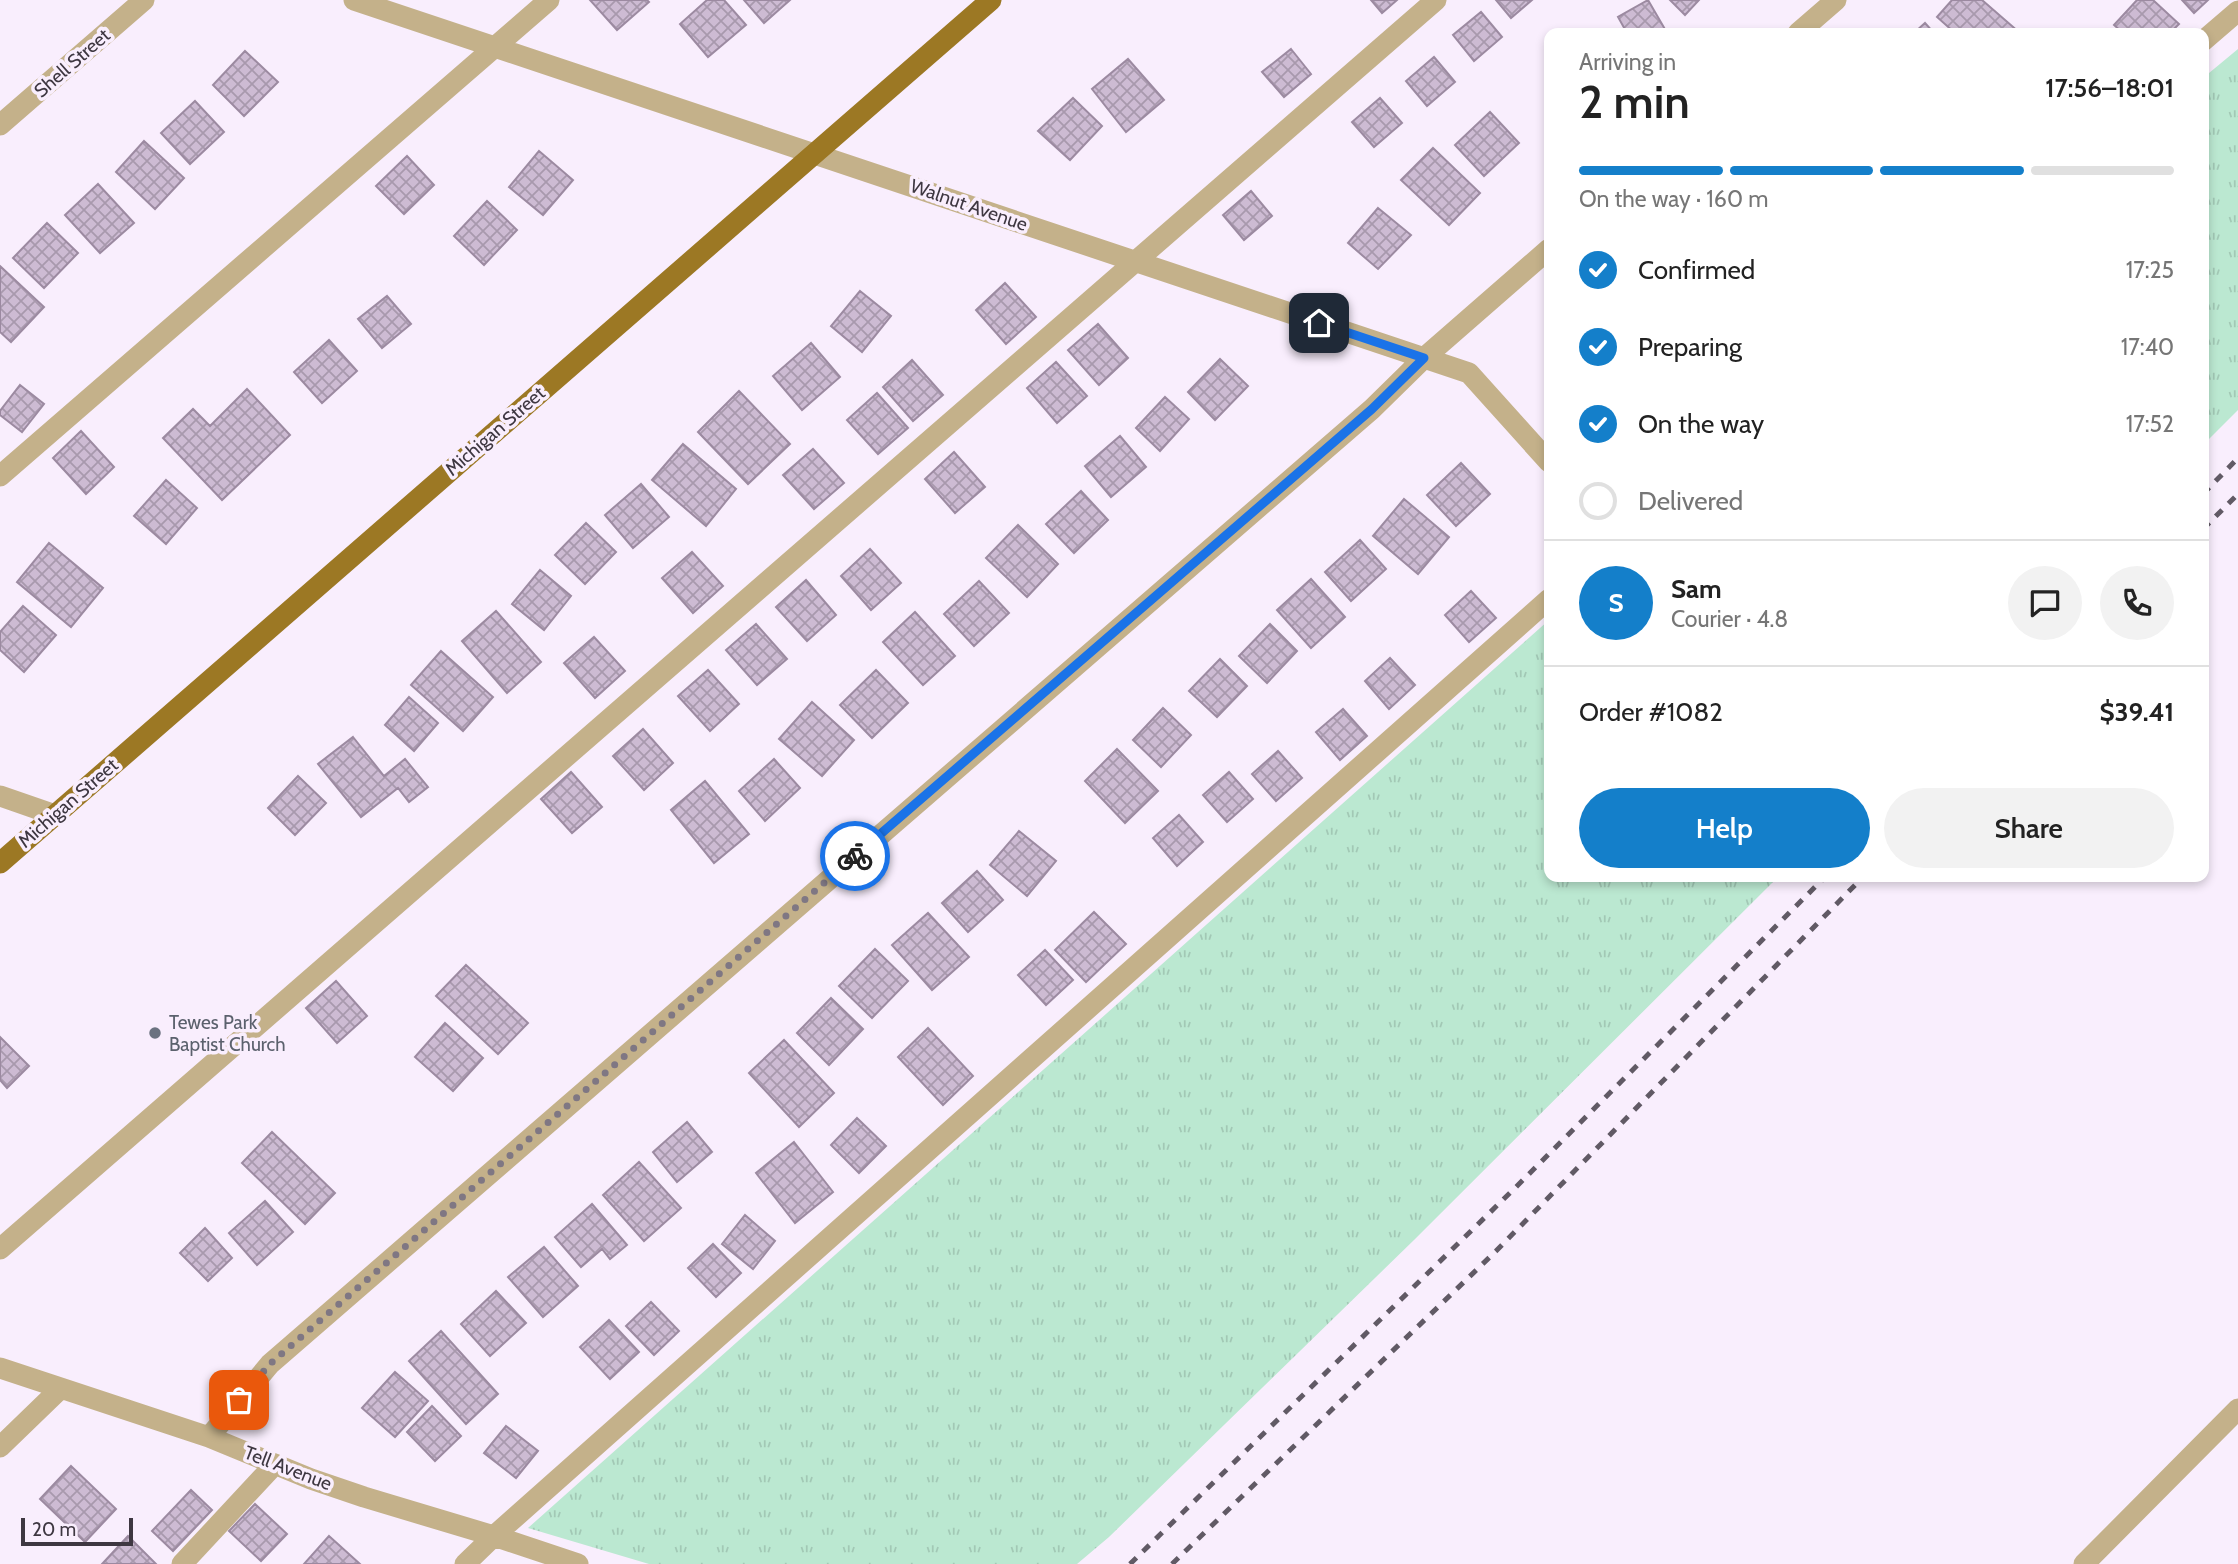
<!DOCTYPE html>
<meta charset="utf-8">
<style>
body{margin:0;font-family:Cabin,sans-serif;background:#f2f2f2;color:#222;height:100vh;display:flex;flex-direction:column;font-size:26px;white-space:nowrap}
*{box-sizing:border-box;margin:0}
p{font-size:23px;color:#767676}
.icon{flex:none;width:38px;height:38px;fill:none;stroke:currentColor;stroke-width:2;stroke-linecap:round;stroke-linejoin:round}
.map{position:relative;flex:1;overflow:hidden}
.panel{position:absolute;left:1544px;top:28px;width:665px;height:854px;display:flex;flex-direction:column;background:#fff;border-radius:14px;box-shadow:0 4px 10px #0003}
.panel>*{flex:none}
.scale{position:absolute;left:21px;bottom:18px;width:112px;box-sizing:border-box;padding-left:7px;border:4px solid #3e3741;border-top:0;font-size:19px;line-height:24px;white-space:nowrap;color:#3e3741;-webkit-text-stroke:5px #f9eefd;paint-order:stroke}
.pin{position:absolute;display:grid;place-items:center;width:60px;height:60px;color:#fff;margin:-30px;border-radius:14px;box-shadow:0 4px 10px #0006}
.courier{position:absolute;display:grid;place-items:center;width:70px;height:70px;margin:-35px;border:5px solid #1a73e8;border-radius:50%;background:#fff;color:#222;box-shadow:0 2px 9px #0007}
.headline em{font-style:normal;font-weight:600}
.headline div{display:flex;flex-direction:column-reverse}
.headline{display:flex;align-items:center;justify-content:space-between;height:119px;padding:0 35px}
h1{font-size:46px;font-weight:600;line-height:52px}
.bar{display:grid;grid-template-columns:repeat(4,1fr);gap:10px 7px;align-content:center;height:84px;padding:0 35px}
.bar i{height:9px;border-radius:5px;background:#e0e0e0}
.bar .on{background:#147fca}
.bar p{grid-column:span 4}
.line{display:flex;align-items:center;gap:18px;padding:0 35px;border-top:2px solid #e0e0e0}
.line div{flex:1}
.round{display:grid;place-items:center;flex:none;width:74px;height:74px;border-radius:37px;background:#f2f2f2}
ol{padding:0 35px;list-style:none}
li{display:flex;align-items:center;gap:21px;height:77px}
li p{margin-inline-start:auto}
li .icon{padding:7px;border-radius:50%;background:#147fca;color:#fff;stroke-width:4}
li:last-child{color:#767676}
li i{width:38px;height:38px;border:4px solid #e0e0e0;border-radius:50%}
.cta{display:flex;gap:14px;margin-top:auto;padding:14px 35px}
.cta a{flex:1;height:80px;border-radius:42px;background:#147fca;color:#fff;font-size:28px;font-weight:600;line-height:80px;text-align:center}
.cta a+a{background:#f2f2f2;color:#222}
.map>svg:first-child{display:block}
.grass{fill:url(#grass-tufts)}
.building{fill:url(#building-cross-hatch);stroke:#9c8aa1;stroke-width:2}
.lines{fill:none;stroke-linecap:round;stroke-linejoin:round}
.minor{stroke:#c4b18a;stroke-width:21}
.major{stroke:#9c7824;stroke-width:21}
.rail{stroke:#615a65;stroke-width:5;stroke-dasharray:9 9;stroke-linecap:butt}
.done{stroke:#7f7783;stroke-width:7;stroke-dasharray:0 12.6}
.route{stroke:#1a73e8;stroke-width:9}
.worship-dot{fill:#6b7280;stroke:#f9eefd;stroke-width:2.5}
.labels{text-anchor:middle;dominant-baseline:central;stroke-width:7;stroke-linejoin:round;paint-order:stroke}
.street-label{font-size:19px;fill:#3e3741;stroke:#f9eefd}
.worship-label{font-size:19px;fill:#5b616d;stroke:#f9eefd;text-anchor:start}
</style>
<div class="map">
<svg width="2238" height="1564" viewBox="0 0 2238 1564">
<defs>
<pattern id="grass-tufts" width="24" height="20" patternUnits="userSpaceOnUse" patternTransform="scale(1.75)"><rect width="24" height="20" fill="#bbe8d1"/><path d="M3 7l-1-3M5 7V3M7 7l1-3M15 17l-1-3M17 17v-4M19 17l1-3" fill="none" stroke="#a2c8b5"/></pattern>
<pattern id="building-cross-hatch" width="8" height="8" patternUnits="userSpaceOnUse" patternTransform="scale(1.75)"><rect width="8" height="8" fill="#cdbbd3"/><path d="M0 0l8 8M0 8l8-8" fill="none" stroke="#a899ad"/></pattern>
</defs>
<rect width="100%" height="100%" fill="#f9eefd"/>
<path class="grass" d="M2238,49v361l-35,35v-367z
M1549,620v257h229l-364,363 -305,297 -32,27h-428l-121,-36z"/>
<path class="building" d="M590,0h57l2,2 -32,28z
M707,0h17l22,25 -38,32 -28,-33z
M744,0h46l-26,23z
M1371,0h26l-15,13z
M1496,0h36l-21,18z
M1648,0l18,31 -5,2h-34l-9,-16z
M1670,0h29l-14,15z
M1952,0h30l38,33h-65l-18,-16z
M2137,0h16l26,24 -9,9h-47l-9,-8z
M2182,0h26l-14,13z
M1481,12l21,25 -28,24 -21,-26z
M1925,23l9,10h-20z
M1291,49l20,25 -27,23 -22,-25z
M245,51l33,31 -34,34 -31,-31z
M1434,57l21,25 -28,24 -21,-25z
M1128,59l36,41 -38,32 -34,-43z
M1073,98l29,28 -32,34 -32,-29z
M1380,98l22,25 -28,24 -22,-25z
M195,101l29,31 -34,32 -29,-31z
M1490,112l29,31 -35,33 -29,-31z
M144,141l40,37 -29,31 -39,-37z
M1433,148l47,45 -31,32 -48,-45z
M539,151l34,29 -30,35 -34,-28z
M407,156l27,29 -30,29 -28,-28z
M98,184l36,39 -34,30 -35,-38z
M1251,191l21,25 -28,24 -21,-25z
M487,201l30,29 -33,35 -30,-29z
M1378,208l33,27 -33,34 -30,-26z
M47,223l31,30 -34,35 -31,-30z
M0,266l44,41 -33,35 -11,-10z
M1005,283l31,34 -30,27 -30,-34z
M860,291l31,25 -29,36 -31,-26z
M387,296l24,28 -29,24 -24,-29z
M1098,324l30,34 -29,27 -31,-35z
M329,340l28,31 -35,32 -28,-31z
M811,343l29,34 -38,33 -29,-34z
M1220,359l28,27 -33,34 -27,-28z
M912,360l31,35 -30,26 -30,-34z
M1056,362l31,34 -30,27 -30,-35z
M20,385l24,19 -22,28 -22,-17v-4z
M247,389l43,46 -68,65 -59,-62 30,-29 17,17z
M739,391l51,53 -42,40 -50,-52z
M877,393l31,35 -30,26 -31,-34z
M1165,397l24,22 -29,32 -24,-23z
M81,431l33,36 -28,27 -33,-36z
M1120,436l26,31 -35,30 -26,-31z
M683,444l53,45 -30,37 -54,-46z
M813,449l31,34 -30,26 -31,-34z
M954,452l31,35 -30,26 -30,-34z
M1461,463l29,31 -34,32 -29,-31z
M166,480l31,28 -31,36 -32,-28z
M641,484l28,33 -36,31 -28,-33z
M1081,491l27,29 -34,33 -28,-29z
M1404,499l45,38 -31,37 -45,-38z
M586,523l30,29 -31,32 -30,-29z
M1018,525l40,39 -31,33 -41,-39z
M1360,540l26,29 -35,32 -26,-29z
M49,543l54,45 -32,39 -54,-45z
M870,549l31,34 -30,27 -30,-34z
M692,552l31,34 -30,27 -31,-35z
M540,570l31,26 -27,34 -32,-26z
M1311,579l34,38 -34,31 -34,-38z
M806,580l30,35 -29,26 -31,-34z
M979,581l30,32 -35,33 -30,-32z
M1471,591l25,27 -27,24 -24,-27z
M23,606l33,29 -32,37 -24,-22v-18z
M496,611l45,51 -34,31 -45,-52z
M915,612l40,44 -32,29 -40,-43z
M756,624l31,35 -30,26 -31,-35z
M1270,624l27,27 -30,32 -28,-27z
M594,637l31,34 -30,27 -31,-35z
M441,651l52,46 -30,34 -52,-46z
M1390,658l25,27 -26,24 -24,-28z
M1220,659l27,27 -30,31 -28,-26z
M708,670l31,34 -29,27 -32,-35z
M876,670l32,33 -36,35 -32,-33z
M409,697l29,26 -24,28 -29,-26z
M812,702l42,38 -32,36 -43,-37z
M1163,708l28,27 -30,32 -28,-27z
M1343,709l24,27 -27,24 -24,-28z
M643,729l30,34 -29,27 -31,-34z
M353,737l31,39 21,-17 23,28 -19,15 -11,-14 -37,29 -43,-53z
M1117,749l41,42 -33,32 -40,-42z
M1278,751l24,27 -26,23 -24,-27z
M774,759l26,29 -35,33 -26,-30z
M571,772l31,35 -30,26 -31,-34z
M1229,772l24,27 -26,23 -24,-27z
M298,776l28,27 -31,32 -27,-27z
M705,781l44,53 -35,29 -43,-53z
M1179,815l24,27 -26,24 -24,-28z
M1019,831l37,30 -29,35 -37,-31z
M977,871l26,29 -35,32 -26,-29z
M1094,912l32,32 -40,38 -31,-32z
M928,913l41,44 -37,33 -40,-45z
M875,949l33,32 -36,37 -33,-32z
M1045,950l28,30 -27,25 -28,-30z
M466,965l62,58 -30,31 -62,-58z
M336,981l31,35 -30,27 -31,-35z
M831,998l32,31 -34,36 -32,-32z
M445,1023l38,35 -30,33 -38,-34z
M928,1028l45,48 -30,29 -45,-48z
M0,1037l29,29 -22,22 -7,-8z
M784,1040l50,53 -35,34 -50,-54z
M857,1118l29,28 -27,27 -28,-28z
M687,1122l25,30 -35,30 -24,-30z
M272,1132l63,61 -30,31 -63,-61z
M794,1142l39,50 -38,31 -39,-50z
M639,1162l42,46 -37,33 -41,-46z
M265,1201l28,31 -36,33 -28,-32z
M592,1204l35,41 -17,14 -8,-10 -21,18 -26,-30z
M745,1215l30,26 -22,28 -31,-25z
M205,1228l27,30 -24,23 -28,-28z
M713,1244l28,29 -25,24 -28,-29z
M544,1247l34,39 -35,31 -35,-40z
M496,1291l30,32 -36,33 -29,-32z
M651,1302l28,29 -25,24 -28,-29z
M609,1320l30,32 -29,27 -30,-32z
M441,1331l57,63 -32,30 -57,-63z
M395,1372l33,29 -33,36 -33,-29z
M432,1406l29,30 -26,25 -28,-29z
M506,1426l32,25 -22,27 -32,-25z
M71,1466l45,43 -31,33 -45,-43z
M191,1490l21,20 -39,41 -21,-20z
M255,1504l32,30 -26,27 -32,-30z
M128,1536l28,28h-54z
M329,1536l31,28h-56z"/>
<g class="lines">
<path class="minor" d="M354,0l1115,373 80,89
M1798,33l38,-33
M2203,41l35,-30
M0,125l144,-125
M0,476l549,-476
M0,796l55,19
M0,1249l1436,-1249
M0,1368l209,69 102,42 53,18 130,39 84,28
M209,1437l61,-73 1102,-955 52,-51 125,-109
M0,1447l60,-58
M182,1564l93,-100
M465,1564l29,-28 1055,-937
M2084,1564l154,-155"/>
<path class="major" d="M0,863l991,-863"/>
<path class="rail" d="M2203,494l35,-36
M2203,529l35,-35
M1130,1564l386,-377 309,-310
M1172,1564l324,-313 367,-374"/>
</g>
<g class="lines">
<path class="done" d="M239,1400l31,-36 585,-508"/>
<path class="route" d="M855,856l517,-447 52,-51 -105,-35"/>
</g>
<circle class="worship-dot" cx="155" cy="1033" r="7"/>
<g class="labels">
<g class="street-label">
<text transform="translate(72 63) rotate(-41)">Shell Street</text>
<text transform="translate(969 205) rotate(19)">Walnut Avenue</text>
<text transform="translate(495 431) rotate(-41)">Michigan Street</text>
<text transform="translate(68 803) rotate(-41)">Michigan Street</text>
<text transform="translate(288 1468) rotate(21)">Tell Avenue</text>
</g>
<g class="worship-label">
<text x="169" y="1022">Tewes Park<tspan x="169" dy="22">Baptist Church</tspan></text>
</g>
</g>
</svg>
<div class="scale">20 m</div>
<div class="pin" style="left:239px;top:1400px;background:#ea580c"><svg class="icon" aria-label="bag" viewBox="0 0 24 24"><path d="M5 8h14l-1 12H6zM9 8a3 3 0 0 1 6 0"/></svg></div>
<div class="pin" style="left:1319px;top:323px;background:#1f2937"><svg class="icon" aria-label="home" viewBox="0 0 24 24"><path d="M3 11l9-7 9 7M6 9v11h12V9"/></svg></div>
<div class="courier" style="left:855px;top:856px"><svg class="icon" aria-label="bike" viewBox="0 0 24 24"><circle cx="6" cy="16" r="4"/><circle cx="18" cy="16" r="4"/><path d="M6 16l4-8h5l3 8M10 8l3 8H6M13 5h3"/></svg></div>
<section class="panel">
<div class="headline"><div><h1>2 min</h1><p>Arriving in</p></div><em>17:56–18:01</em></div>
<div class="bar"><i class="on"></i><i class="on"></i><i class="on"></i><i></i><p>On the way · 160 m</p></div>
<ol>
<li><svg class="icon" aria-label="check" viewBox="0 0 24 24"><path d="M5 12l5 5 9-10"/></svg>Confirmed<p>17:25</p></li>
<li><svg class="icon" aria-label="check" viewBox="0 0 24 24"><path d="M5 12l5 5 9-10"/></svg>Preparing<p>17:40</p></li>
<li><svg class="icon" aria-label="check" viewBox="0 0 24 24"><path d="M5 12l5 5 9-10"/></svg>On the way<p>17:52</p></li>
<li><i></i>Delivered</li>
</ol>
<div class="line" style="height:126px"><b class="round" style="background:#147fca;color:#fff">S</b><div><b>Sam</b><p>Courier · 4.8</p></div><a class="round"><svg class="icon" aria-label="chat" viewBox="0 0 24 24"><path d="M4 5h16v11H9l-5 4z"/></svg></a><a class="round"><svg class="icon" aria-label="phone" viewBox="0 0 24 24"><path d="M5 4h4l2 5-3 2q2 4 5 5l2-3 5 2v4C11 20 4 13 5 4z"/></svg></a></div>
<div class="line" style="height:91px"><div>Order #1082</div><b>$39.41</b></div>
<div class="cta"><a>Help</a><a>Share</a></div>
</section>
</div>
